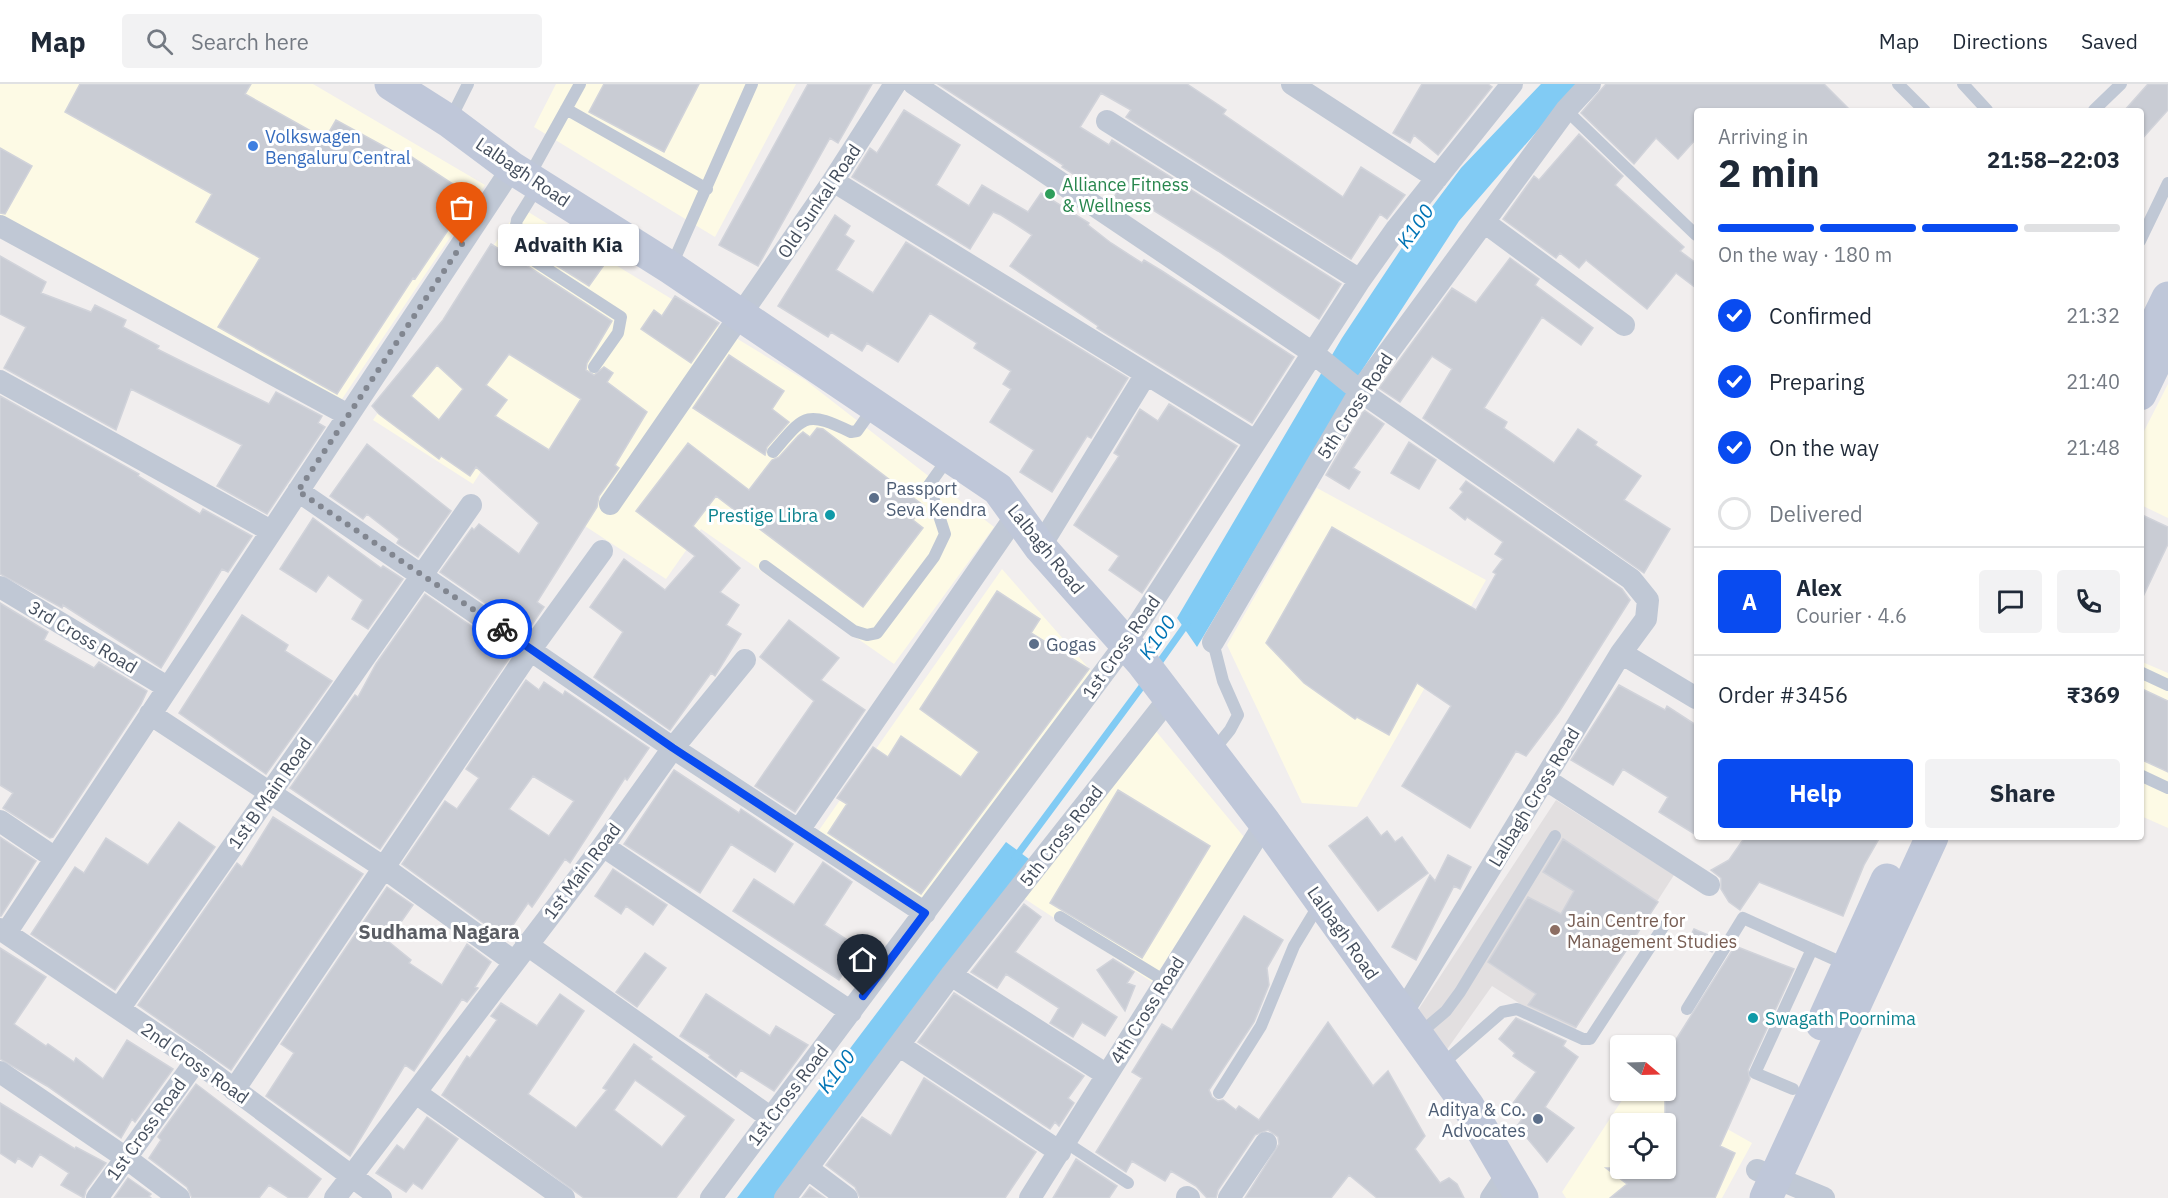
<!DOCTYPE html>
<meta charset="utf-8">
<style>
body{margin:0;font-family:"IBM Plex Sans",sans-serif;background:#f2f2f3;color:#1f2937;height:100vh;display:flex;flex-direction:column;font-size:22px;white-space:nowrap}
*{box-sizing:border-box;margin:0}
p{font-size:20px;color:#747a83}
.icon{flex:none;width:33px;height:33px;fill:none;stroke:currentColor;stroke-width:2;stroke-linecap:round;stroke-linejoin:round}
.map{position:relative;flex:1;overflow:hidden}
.drawer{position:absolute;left:1694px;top:24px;width:450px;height:732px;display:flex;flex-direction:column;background:#fff;border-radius:6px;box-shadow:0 2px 4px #0004}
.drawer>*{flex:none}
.needle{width:39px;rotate:109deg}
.controls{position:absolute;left:1610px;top:951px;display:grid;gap:12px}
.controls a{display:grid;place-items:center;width:66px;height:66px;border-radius:6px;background:#fff;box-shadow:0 2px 4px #0004;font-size:30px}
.pin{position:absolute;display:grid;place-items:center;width:51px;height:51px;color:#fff;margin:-62px -26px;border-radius:50% 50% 50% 0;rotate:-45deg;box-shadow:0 0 6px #0007}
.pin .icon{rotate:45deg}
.courier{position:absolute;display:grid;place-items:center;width:60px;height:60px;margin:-30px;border:4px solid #094bf0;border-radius:50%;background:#fff;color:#222;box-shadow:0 2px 8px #0007}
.bubble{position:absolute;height:42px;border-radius:6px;background:#fff;box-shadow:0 2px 4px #0004;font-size:20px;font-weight:700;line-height:42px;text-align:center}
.summary em{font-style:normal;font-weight:700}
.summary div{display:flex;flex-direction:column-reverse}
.summary{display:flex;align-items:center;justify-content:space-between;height:102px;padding:0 24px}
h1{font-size:39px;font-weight:700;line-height:45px}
.bar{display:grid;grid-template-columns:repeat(4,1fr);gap:9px 6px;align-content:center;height:72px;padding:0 24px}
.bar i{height:8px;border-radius:4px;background:#e0e1e3}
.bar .selected{background:#094bf0}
.bar p{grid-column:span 4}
.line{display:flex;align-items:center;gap:15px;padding:0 24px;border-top:2px solid #e0e1e3}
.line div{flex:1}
.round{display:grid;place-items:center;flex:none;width:63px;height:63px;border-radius:6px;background:#f2f2f3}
ol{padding:0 24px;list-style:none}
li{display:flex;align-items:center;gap:18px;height:66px}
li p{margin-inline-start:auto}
li .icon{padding:6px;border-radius:50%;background:#094bf0;color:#fff;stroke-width:4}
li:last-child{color:#747a83}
li i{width:33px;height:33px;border:3px solid #e0e1e3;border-radius:50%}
.button{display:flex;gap:12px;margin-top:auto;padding:12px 24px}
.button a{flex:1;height:69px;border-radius:6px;background:#094bf0;color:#fff;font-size:24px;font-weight:700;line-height:69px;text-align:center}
.button a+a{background:#f2f2f3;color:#1f2937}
header{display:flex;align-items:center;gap:36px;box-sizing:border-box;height:84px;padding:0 30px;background:#fff;border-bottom:2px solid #e0e1e3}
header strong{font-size:28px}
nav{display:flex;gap:33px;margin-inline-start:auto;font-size:21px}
.search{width:420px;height:54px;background:#f2f2f3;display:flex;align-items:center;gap:15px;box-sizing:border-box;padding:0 21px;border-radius:6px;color:#747a83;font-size:22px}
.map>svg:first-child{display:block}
.commercial{fill:#fdfae5;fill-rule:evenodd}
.education{fill:#e2dfe0}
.water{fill:#81cbf4}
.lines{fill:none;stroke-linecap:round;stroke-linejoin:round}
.stream{stroke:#81cbf4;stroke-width:7}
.building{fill:#c9ccd4;stroke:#d1d3da;stroke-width:1.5;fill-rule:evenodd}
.lane{stroke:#c0c8d5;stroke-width:12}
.street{stroke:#c0c8d5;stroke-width:22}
.secondary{stroke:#bfc7d9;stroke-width:33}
.done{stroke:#818690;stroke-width:6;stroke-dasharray:0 10.8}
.route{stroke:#094bf0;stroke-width:8}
.shop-dot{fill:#3f7fe0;stroke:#fff;stroke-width:2}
.leisure-dot{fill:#2e9e5b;stroke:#fff;stroke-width:2}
.service-dot{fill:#5c6f8a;stroke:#fff;stroke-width:2}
.culture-dot{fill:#0f9aa8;stroke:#fff;stroke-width:2}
.education-dot{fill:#8d6e63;stroke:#fff;stroke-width:2}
.labels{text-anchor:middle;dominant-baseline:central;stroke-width:6;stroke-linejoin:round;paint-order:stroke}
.shop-label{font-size:18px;fill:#366cbe;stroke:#fff;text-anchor:start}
.street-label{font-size:18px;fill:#444e5d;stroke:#fff}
.leisure-label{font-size:18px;fill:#27864d;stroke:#fff;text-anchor:start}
.service-label{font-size:18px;fill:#4e5e75;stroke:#fff;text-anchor:start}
.culture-label{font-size:18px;fill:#0d838f;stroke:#fff;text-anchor:end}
.education-label{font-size:18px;fill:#785e54;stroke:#fff;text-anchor:start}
.water-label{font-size:20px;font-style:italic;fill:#0074b5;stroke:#fff}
.neighbourhood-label{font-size:20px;font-weight:bold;fill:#5a5d64;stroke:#fff}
</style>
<header>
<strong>Map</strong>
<div class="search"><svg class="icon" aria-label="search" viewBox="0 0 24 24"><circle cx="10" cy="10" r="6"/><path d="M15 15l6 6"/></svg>Search here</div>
<nav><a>Map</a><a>Directions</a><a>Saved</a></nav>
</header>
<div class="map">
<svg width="2168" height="1114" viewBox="0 0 2168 1114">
<rect width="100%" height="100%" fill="#f1eeee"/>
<path class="commercial" d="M0,0h313l172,101 -147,220 -338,-189z
M556,0h240l-81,153 -181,-110z
M520,123l285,173 189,147 -100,137 -193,-135 -35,50 -179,-117 -14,22 -100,-64z
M2168,300v134l-27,-13 -1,-66z
M1317,404l169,92 -129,227 -55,-4 -75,-158z
M1002,485l90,103 -172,235 -103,-74z
M2140,577l28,12v155l-27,-12z
M1155,646l89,107 -92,145 -133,-87z
M1628,1007h32l92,52 -30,55h-156l-4,-6zM1620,1040h45v44h-45z"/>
<path class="education" d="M1556,716l118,75 -103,161 -79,-50 -49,69 -25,-45z"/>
<path class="water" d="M1541,0h37l-119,137 -102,157 -160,269 -20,-29 165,-280 63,-95 56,-75z
M1006,758l23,17 -251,339h-41z"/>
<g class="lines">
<path class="stream" d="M1156,583l32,-45
M1015,774l131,-177"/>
</g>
<path class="building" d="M80,0h171l-6,10 80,45 11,-19 71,39 2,-4 62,41 -56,83 -2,-1 -76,116 -119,-67 42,-69 -64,-36 16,-28 -147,-82z
M604,0h95l-35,68 -75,-40z
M808,0h64l-34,59 -8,-5 -72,128 -39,-21z
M938,0h249l39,26 -3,4 120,83 18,-30 44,28 -18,24 -7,-5 -29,45 -225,-142 5,-7 -30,-17 -21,34 29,18 3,-5 229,144 -22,35 -101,-68 -76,-48 -5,8 -23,-14 2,-3 -32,-20 -3,5 -19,-12 1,-2z
M1422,0h66l4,3 -54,68 -24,-20 -4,8 -17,-10z
M1606,0h218l27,27h-155v28l-18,20 -22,-21 -22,26 -53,-51z
M2148,0h20v26l-28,31v-30h-16z
M904,26l56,35 -24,40 33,21 13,-21 46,27 13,-19 48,30 -1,2 23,18 31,20 2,-3 18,11 132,86 -42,66 -155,-95 1,-2 -88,-60 22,-31 -31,-20 -8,-3 -23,37 -118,-72 18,-29 7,5z
M1579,50l44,42 -8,9 69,62 -4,4 16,12v25l-20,-15 -29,36 -61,-49 -7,8 -19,-15 -4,5 -53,-39 31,-43 5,4z
M0,64l32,18 -27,48 -5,-1z
M835,131l15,11 -5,9 9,6 -18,29 37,23 33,-51 222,136 -37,60 -4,-2 -35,56 -32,-20 14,-22 -44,-28 21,-33 -8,-5 8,-13 -37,-23 3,-5 -47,-30 -32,49 -31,-19 -5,8 -31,-19 -3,5 -50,-31z
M531,145l44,27 6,-7 23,16 -15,21 -54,-34 -11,-12z
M491,160l22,14 2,-4 11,11 86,56 -25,42 -1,7 8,5 10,-8 9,6 -6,9 40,30 -32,53 4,3 -20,28 -2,11 -60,95 7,5 -17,25 -87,-60 32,-44 2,2 5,-6 40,30 20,-31 -63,-56 -6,9 -29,-20 -2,3 -60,-45 -7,-8 71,-86zM509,270l72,45 -32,51 -54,-34 12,-16 -21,-15zM437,281l26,24 -24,31 -28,-24z
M0,172l46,26 -5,11 50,19 4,-7 31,15 -3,7 36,19 -2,3 30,15 82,40 7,-12 46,24 -4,7 7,4 -58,87 -50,-28 25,-41 -111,-56 -15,41 -112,-62 22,-41 -26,-13z
M1510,174l29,21 -4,6 58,43 -12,17 -39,-28 -58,91 23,14 -3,6 50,35 24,-34 19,13 -2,3 46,31 -17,24 46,29 -26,44 -221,-155 29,-49 -20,-13 -32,46 -21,-14 73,-100 24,15z
M675,212l44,27 -28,40 -50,-34 13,-19 8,6z
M729,271l55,36 -12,18 17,13 -22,25 -2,8 -72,-47z
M0,312l139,78 -1,2 62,38 3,-5 49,27 -24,36 -6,-3 -61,99 -98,-63 -1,3 -62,-34z
M1169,320l68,42 -95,147 -33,-23 10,-14 -45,-31 45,-69 -5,-3 26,-44 18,12z
M1364,326l20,14 -31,44 7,4 -11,17 -23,-14z
M817,344l6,1 101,77 -11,14 10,8 -60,79 -147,-111 -23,30 47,42 -20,24 19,13 -13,20 15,9 -26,42 -4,-3 -41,57 -76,-53 29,-45 -33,-25 34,-48 41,31 30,-34 -59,-45 52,-68 61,47 23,-30 7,-3 19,-21 5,-4 7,5z
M1409,358l27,18 -17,29 -28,-16z
M367,360l84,67 -33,46 -21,-14 2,-4 -32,-25 -4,5 -33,-23z
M1466,397l156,108 8,11 -71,112 -33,44 -10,-5 -46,77 -68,-42 49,-80 -34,-23 -28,52 -32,-18 -2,2 -51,-36 -38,-40 66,-116 144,83 20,-36 -3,-2 10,-13 -8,-5 8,-12 -36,-25 -2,3 -15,-12 13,-16 -3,-3z
M2140,430l28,13v17l-28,59z
M313,434l68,50 2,-2 20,13 -35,50 -16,-10 11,-19 -35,-25 -12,17 -36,-23z
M997,507l43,28 -9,14 58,36 -168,225 -93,-61 19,-29 -10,-6 36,-51 15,10 13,-21 60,41 18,-25 -59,-43z
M425,510l87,60 -132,195 -90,-61 65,-93 3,2 18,-33z
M0,519l48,29 -4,8 50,28 5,-6 48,29 -6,13 -88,133 -3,1 -47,-30 10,-15 -13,-8z
M242,531l46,30 -3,6 47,30 -66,93 -87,-61z
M789,536l50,38 -18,22 44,30 -70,102 -40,-26 59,-85 -54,-44z
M526,596l13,10 5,-8 19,13 2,-4 84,57 -22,32 -2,-2 -55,85 -5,-4 -33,48 -4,-4 -24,35 -102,-74 43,-63 12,8 22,-31 -13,-9zM533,692l41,25 -25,35 -40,-27z
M1619,601l46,25 2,-4 29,19v110l-37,-23 9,-15 -45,-28 -10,16 -42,-25z
M2140,604l28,13v71l-28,-13z
M674,686l65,43 2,-4 52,35 -18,28 -44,-28 -31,49 -76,-49z
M1118,706l92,56 -68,112 -92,-55z
M273,733l90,57 -132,196 -93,-65 99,-142 5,4z
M1367,733l14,19 6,-5 8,11 7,-5 26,36 -50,38 -49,-65z
M179,738l36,25 -100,143 -84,-56 44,-67 9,6 22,-35 42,27z
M0,753l36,24 -35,55h-1z
M1745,753h135l-16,28 -21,51 -84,-34 -19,28 -11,-8 -8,-13v-11l-10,-8 18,-10z
M1563,755l95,63 -82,125 -48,-22 8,-11 -48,-32 40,-65 33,17 13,-23 -31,-19z
M1448,771l23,12 -11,22 -6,-3 -38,74 -24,-13 38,-72 5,6z
M823,778l29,20 -28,43 36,23 -21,32 -106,-69 21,-32 40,26z
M613,785l54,36 -14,20 -27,-19 -5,8 -26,-18z
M387,803l26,18 -24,34v3l22,18 -2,3 33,22 25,-41 24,18 -16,25 3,1 -11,14 -5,-3 -48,72 -9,-6 -55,91 -84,-60 28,-43 -13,-9z
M1024,820l17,13 -26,35 102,65 -12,19 -23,-14 -9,15 -23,-14 9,-15 -53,-34 -9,14 -26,-16z
M1244,832l39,24 -16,28 2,17 -15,37 -45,68 3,7 6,4 5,-1 13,10 3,-4 20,14 69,-98 45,64 15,-15 37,65 -10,13 25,34 9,-5 8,6 7,14h-87l-28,-23 -18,23h-86l34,-54 -1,-7 -10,-7 -13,5 -37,55 -2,8h-9l-11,-12 -25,-15 -6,10 -33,-20 -6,11 -30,-20 46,-74 -10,-6 30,-48 10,6z
M1694,845l26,11 -8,12 -23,-13z
M1735,862l59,23 -46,101 2,9 -30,67 15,7 -20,45h-105l17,-14 -21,-16h59v-111z
M0,864l46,29 -32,47 32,22 2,-2 26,18 2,-4 27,21 24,-39 46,29 -38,53 -3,-3 -11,19 -74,-52 -47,-27z
M645,869l21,15 -29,39 -21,-15z
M1113,875l21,13 -7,11 8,3 -10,25 -28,-41z
M954,909l130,83 -16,22 6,5 -15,23 -4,-4 -5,7 -132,-87z
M560,910l24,17 -56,83 48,34 31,-38 -4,-2 31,-44 18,13 -2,2 84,61 -58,78h-92l-142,-103 25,-39 3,2 27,-38 -6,-4 10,-13 36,23zM635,996l51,36 -24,31 -48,-37z
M706,910l64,42 6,-10 32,19 -34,46 -33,-21 -5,7 -27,-20 1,-2 -30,-19z
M1516,934l50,23 -3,5 15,11 -33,50 29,21 -27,34 -30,-36 6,-8 -12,-12 25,-34 -23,-16 2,-3 -16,-14z
M924,994l112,74 -31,46h-145l-5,-11 -29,-22 36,-48 29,19z
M196,1000l125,95 -14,19h-18l-20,-13 -10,13h-67l-5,-11 -38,-29 12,-18 -3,-3z
M0,1019l75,46 1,-2 30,16 -20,27 -2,8 -23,-13 8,-12 -29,-19 -8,13 -14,-9 -3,5 -15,-10z
M427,1033l31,22 -36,50 -9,-6 -7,9 -30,-19 21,-28 7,5z
M1076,1075l41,27 -8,12h-56z
M128,1094l23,16 -2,2 2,2h-37z
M810,1103l15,11h-23z"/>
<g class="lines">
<path class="lane" d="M1898,0l27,27
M1963,0l24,26
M566,25l141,80
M1566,26l130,125
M2094,26l27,-26
M450,36l18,-36
M528,94l52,-94
M538,102l-21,34 -4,20 17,18 91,59 -3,16 -24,34
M2140,157l28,-58
M671,183l81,-183
M773,368c32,-37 32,-42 78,-20l6,-1 17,-24
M765,482l89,65 13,4 10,-2 57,-76 11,-23 -16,-49 20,-28
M2140,588l28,13
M1213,667l17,-21 8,-15 -15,-34 -10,-39
M2140,691l28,13
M1060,833l105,64
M1687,925l56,-91 104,47
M1419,950l27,-23 14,-19 95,-156
M1441,981l61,-53 15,-3 66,30h7l77,-118
M1793,1005l-38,-16 57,-124
M1219,1009l42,-67 33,-80 26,-43
M1065,1058l63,41"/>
<path class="street" d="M914,0l399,269 47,38 271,188 17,21 -2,19 -25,34
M1292,0l145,94
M1107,37l253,159
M833,97l422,260
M1484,138l140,103
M0,142l348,189
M0,297l271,150
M298,407l375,257 252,165
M610,420l223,-323 62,-97
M1040,463l106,-173
M0,503l167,100
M1213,558l147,-251 206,-281 24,-26
M150,630l233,153 130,94
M1545,695l164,106
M0,737l55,37
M799,746l218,-316
M603,762l248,166
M0,845l196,132 185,137
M6,849l506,-765
M526,860l245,174
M951,891l156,100
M119,925l352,-504
M1401,931l220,-362 75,45
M900,962l160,106
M0,988l126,86 53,40
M234,1006l297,-441 71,-98
M416,1009l148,105
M807,1084l40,30
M1757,1086l67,28
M1187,1113l2,1
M97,1114l99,-137
M335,1114l268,-352 70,-98 72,-88
M711,1114l415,-555 234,-363 37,-52 115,-144
M785,1114l166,-223 219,-278
M1030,1114l235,-375
M1229,1114l37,-55
M1491,1114l16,-24"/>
<path class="secondary" d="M391,0l58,37 63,47 159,100 327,221 42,58 102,115 123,161 203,283 54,92
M2140,272l28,-58
M2140,310l27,-56
M1822,940l65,-144
M1766,1114l166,-361"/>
</g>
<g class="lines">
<path class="done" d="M462,160l-164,247 204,138"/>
<path class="route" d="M502,545l171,119 252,165 -62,83"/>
</g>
<circle class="shop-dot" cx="253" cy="62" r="6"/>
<circle class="leisure-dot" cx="1050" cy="110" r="6"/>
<g class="service-dot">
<circle cx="874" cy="414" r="6"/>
<circle cx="1034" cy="560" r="6"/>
<circle cx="1538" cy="1035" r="6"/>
</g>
<g class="culture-dot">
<circle cx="830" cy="431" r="6"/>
<circle cx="1753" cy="934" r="6"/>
</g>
<circle class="education-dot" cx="1555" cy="846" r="6"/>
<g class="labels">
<g class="shop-label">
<text x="265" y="52">Volkswagen<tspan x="265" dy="21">Bengaluru Central</tspan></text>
</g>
<g class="street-label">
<text transform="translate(523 88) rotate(34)">Lalbagh Road</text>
<text transform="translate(819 117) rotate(-56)">Old Sunkal Road</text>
<text transform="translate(1355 322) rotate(-57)">5th Cross Road</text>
<text transform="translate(1046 465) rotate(51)">Lalbagh Road</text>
<text transform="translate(83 553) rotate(31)">3rd Cross Road</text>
<text transform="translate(1121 563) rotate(-55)">1st Cross Road</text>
<text transform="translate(270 709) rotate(-55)">1st B Main Road</text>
<text transform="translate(1534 713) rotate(-59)">Lalbagh Cross Road</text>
<text transform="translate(1061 752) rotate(-52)">5th Cross Road</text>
<text transform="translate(582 787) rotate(-53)">1st Main Road</text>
<text transform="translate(1343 849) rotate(55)">Lalbagh Road</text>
<text transform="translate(1147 926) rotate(-58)">4th Cross Road</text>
<text transform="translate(195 979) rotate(35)">2nd Cross Road</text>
<text transform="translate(788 1011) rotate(-53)">1st Cross Road</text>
<text transform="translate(146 1045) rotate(-54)">1st Cross Road</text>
</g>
<g class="leisure-label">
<text x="1062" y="100">Alliance Fitness<tspan x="1062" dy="21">&amp; Wellness</tspan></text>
</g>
<g class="service-label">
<text x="886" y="404">Passport<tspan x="886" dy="21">Seva Kendra</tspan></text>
<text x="1046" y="560">Gogas</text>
<text x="1526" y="1025" text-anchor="end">Aditya &amp; Co.<tspan x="1526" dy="21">Advocates</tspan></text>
</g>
<g class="culture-label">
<text x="818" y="431">Prestige Libra</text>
<text x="1765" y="934" text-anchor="start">Swagath Poornima</text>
</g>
<g class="education-label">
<text x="1567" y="836">Jain Centre for<tspan x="1567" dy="21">Management Studies</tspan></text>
</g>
<g class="water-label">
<text transform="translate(1415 142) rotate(-55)">K100</text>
<text transform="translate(1157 553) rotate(-55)">K100</text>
<text transform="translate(836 987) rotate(-53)">K100</text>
</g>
<g class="neighbourhood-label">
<text x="439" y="847">Sudhama Nagara</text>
</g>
</g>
</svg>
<div class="controls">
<a><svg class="needle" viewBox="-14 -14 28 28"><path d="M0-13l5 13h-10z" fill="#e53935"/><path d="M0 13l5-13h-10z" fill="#747a83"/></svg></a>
<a><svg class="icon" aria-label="locate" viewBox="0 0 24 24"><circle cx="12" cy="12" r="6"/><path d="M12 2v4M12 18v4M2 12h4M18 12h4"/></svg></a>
</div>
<div class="pin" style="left:462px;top:160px;background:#ea580c"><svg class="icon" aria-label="bag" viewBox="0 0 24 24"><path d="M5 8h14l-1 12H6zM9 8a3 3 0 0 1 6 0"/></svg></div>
<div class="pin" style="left:863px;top:912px;background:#1f2937"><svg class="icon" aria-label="home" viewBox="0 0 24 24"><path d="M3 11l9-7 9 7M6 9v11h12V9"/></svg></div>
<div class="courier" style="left:502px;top:545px"><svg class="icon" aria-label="bike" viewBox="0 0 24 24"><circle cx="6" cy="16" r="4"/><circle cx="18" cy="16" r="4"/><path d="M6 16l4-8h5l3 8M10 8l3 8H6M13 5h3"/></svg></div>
<div class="bubble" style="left:498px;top:140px;width:141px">Advaith Kia</div>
<section class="drawer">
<div class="summary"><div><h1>2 min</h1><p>Arriving in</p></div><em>21:58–22:03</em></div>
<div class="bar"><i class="selected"></i><i class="selected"></i><i class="selected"></i><i></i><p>On the way · 180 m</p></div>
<ol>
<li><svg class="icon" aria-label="check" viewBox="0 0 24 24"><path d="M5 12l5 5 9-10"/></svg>Confirmed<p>21:32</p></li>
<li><svg class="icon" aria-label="check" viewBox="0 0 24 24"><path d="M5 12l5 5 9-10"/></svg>Preparing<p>21:40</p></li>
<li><svg class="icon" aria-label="check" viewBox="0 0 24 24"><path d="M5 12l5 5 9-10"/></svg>On the way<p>21:48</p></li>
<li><i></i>Delivered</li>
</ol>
<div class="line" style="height:108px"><b class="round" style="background:#094bf0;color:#fff">A</b><div><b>Alex</b><p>Courier · 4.6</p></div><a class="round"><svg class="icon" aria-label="chat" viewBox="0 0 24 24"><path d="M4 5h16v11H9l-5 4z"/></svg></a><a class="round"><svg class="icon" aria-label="phone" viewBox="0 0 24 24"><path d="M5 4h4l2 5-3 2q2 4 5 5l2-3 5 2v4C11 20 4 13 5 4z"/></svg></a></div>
<div class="line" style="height:78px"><div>Order #3456</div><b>₹369</b></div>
<div class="button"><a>Help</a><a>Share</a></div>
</section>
</div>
